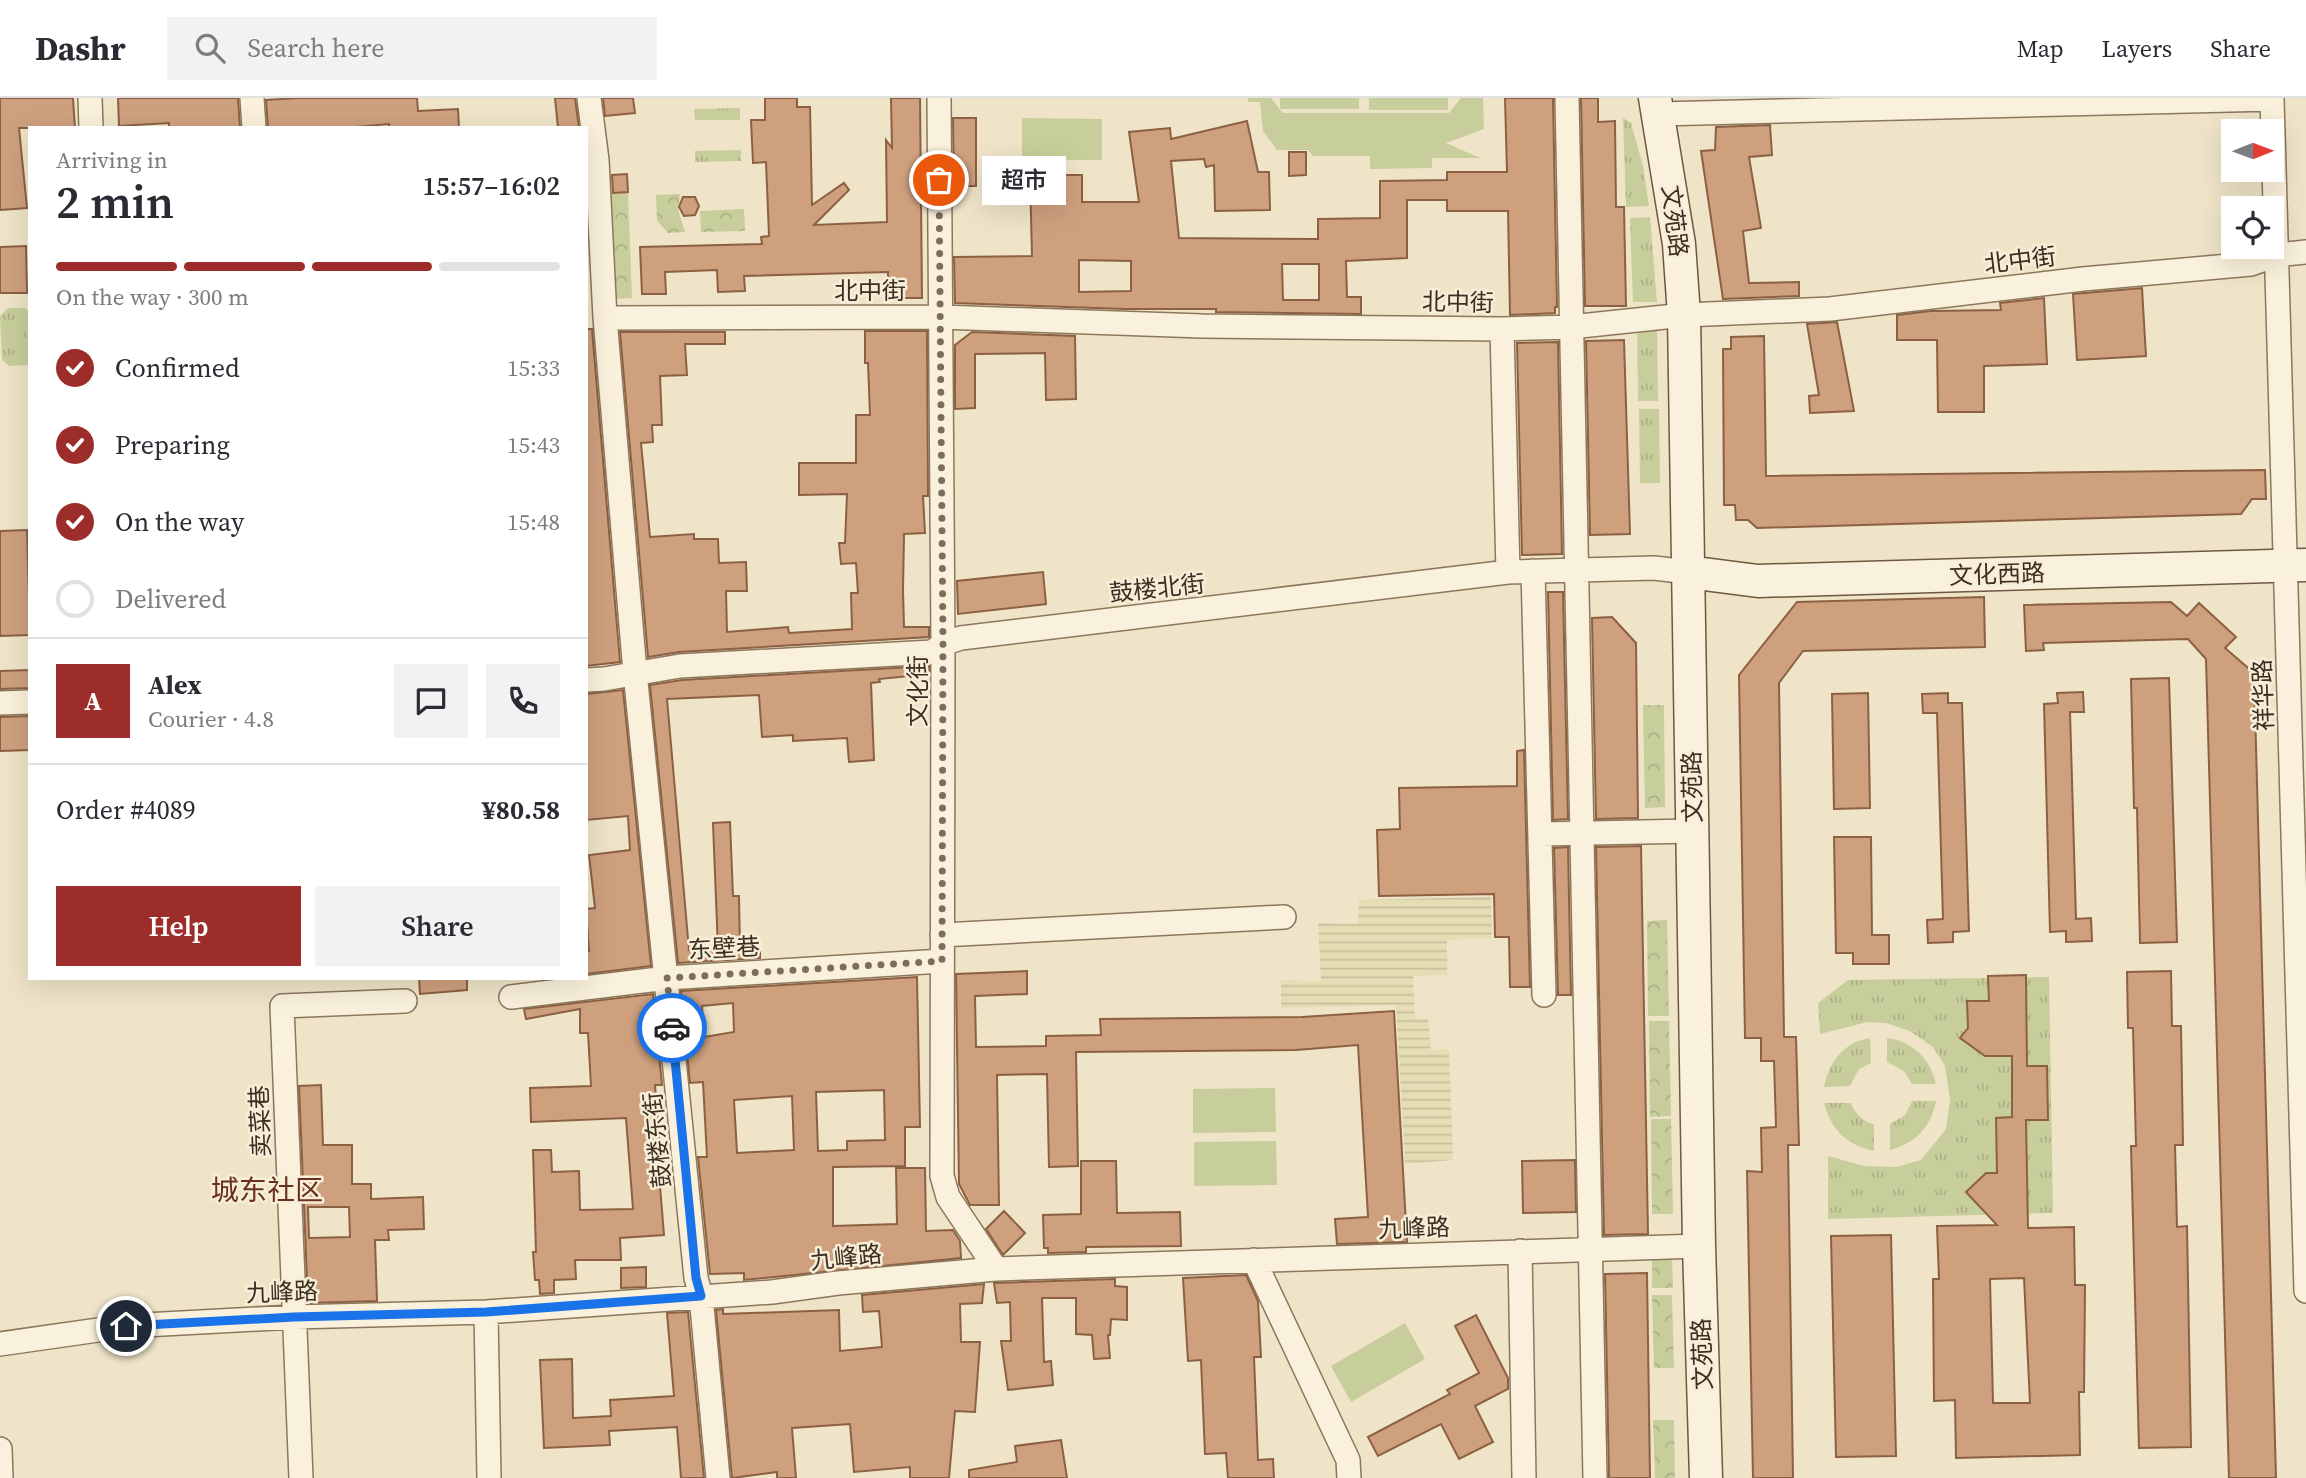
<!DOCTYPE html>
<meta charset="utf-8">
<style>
body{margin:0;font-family:"Source Serif 4","Noto Sans SC",serif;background:#f2f2f3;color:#2b2b33;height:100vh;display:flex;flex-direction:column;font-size:26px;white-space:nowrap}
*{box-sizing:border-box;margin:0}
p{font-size:23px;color:#7c7c81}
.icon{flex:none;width:38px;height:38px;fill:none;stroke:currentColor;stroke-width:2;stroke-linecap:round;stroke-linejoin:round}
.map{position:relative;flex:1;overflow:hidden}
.side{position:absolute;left:28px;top:28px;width:560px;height:854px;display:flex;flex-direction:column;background:#fff;border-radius:0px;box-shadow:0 7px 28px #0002}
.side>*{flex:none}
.needle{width:46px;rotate:89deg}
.fabs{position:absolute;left:2221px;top:21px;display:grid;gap:14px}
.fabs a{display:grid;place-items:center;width:63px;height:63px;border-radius:0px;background:#fff;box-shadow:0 7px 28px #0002;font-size:35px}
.pin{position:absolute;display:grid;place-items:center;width:60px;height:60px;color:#fff;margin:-30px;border:4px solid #fff;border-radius:50%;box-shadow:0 2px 7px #0007}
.courier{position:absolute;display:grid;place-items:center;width:70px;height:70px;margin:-35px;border:5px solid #1a73e8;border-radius:50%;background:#fff;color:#222;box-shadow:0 2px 9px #0007}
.bubble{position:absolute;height:49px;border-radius:0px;background:#fff;box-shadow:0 7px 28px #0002;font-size:23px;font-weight:600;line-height:49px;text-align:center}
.headline em{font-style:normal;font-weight:600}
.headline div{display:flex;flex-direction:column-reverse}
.headline{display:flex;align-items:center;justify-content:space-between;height:119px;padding:0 28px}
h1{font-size:46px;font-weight:600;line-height:52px}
.bar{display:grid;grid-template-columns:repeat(4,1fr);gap:10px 7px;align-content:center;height:84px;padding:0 28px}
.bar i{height:9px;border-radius:5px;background:#e1e1e2}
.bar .current{background:#9c2d2b}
.bar p{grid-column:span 4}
.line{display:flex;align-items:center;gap:18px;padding:0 28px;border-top:2px solid #e1e1e2}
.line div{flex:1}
.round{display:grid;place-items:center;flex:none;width:74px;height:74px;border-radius:0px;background:#f2f2f3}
ol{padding:0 28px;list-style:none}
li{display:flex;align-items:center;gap:21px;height:77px}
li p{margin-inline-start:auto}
li .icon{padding:7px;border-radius:50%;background:#9c2d2b;color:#fff;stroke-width:4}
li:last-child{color:#7c7c81}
li i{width:38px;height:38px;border:4px solid #e1e1e2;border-radius:50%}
.button{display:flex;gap:14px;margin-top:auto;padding:14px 28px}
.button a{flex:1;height:80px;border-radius:0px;background:#9c2d2b;color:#fff;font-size:28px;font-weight:600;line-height:80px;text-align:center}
.button a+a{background:#f2f2f3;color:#2b2b33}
header{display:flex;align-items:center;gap:42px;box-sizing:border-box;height:98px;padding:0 35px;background:#fff;border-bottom:2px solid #e1e1e2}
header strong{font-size:33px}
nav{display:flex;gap:38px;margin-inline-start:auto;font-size:24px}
.search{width:490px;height:63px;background:#f2f2f3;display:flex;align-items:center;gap:18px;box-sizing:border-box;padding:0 24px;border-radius:0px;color:#7c7c81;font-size:26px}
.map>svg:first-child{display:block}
.farmland{fill:url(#farmland-rules)}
.grass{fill:url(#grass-tufts)}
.forest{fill:url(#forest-crowns)}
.pitch{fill:#c7ce9b}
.building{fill:#cea07e;stroke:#8c6042;stroke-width:2;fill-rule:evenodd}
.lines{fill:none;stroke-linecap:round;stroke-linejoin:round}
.street-casing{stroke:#8c775c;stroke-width:26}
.secondary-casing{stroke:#6e583f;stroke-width:35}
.street{stroke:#faf1dc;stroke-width:23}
.secondary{stroke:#faf1dc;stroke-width:32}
.done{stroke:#7b6e5b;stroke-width:7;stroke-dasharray:0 12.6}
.route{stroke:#1a73e8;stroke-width:9}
.labels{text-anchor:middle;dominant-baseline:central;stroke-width:5;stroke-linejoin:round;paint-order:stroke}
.street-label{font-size:24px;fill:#3c2e20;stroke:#f7eed8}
.quarter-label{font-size:28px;fill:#6a301f;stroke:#f7eed8}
</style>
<header>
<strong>Dashr</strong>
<div class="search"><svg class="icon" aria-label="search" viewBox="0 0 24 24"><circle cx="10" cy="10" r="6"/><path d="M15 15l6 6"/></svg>Search here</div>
<nav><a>Map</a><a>Layers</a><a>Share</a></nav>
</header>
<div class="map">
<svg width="2306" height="1380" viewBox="0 0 2306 1380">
<defs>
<pattern id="farmland-rules" width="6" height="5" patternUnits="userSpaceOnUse" patternTransform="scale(1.75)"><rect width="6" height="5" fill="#e5deb5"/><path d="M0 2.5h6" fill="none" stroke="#c5bf9b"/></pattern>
<pattern id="grass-tufts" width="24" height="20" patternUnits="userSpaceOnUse" patternTransform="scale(1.75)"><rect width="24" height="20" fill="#c7ce9b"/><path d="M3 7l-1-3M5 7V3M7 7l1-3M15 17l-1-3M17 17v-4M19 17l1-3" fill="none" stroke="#acb185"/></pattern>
<pattern id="forest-crowns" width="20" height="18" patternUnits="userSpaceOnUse" patternTransform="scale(1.75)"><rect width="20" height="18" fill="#c7ce9b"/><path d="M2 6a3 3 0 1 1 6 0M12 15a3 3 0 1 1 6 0" fill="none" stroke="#acb185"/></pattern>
</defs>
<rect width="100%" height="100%" fill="#efe4c8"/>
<path class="farmland" d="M1491,799l1,41 -45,2v35l-34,1 2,43h13l3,31 18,-1 4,111 -48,4 -9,-159 -115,3v-28l40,1 -3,-58 40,1 1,-24z"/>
<path class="grass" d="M740,10v12h-45l-1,-11z
M1623,20l8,5 12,43 6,40 -23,1z
M741,52v11l-46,1v-11z
M1650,119l7,85h-24l-3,-84z
M8,210h17l5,4v51l-3,2 -18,1 -7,-6 -2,-44z
M1637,229h20l1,74h-20z
M1639,311h20l1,74h-20z
M2049,879l4,236 -225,6v-63l36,10 32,1 25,-7 25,-31 4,-29 -5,-34 -12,-19 -23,-16 -24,-8 -19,-1 -47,12 -2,-31 30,-23z
M1870,940l1,25 -12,6 -9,17 -26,1c5,-25 20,-45 46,-49z
M1887,940c25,3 44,21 49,46h-24l-8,-13 -17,-9z
M1912,1003h24c-5,26 -20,42 -46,49v-26l15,-9z
M1824,1005h27c3,10 12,19 23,21v27c-27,-6 -43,-21 -50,-48z"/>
<path class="forest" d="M628,94l4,106 -21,1 -4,-105z
M680,96l-2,16 7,22 -17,1 -11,-12 -1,-26z
M744,111l1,22 -44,1 -1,-21z
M1643,607h21l1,102 -20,1z
M1667,822l2,96h-21l-1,-95z
M1649,923h20l2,95 -21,1z
M1651,1021h20l2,95h-21z
M1652,1155h20l1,35h-21z
M1652,1197h20l2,73h-20z
M1653,1322h21l1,58h-20z"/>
<path class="pitch" d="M1248,0h23l12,15h166l12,-15h22l1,31 -38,14 34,15h-48v10l-62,1v-13h-57l-5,-6h-31l-14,-19 -3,-29h-12z
M1280,0h79v11h-79z
M1369,0h79v12h-79z
M1022,20l80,1v41h-80z
M1275,990l1,44 -83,1v-44z
M1276,1043l1,44 -83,1v-44z
M1405,1225l20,36 -74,43 -20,-36z"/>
<path class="building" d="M0,0h73l2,30h-56l8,80 -27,2z
M118,0h120l2,30h-71v-5l-50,3z
M299,0h118l1,13 40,-2 1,19h-70v-4l-45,4h-76l-2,-28z
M555,0h20l4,30h-21z
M603,0h30l2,15 -30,3z
M765,0h32v9h13l2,98 32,-22 5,7 -35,35 73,-3 -1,-82 6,8 -1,-50h29l2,200h-34v-26l-144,4 1,15 -27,1 -1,-22 -52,2 1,22h-24l-2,-47 122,-3 -1,-7 8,-1 -3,-74 -13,1 -2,-43h14z
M1505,0h48l4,209h-2v6l-45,2 -2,-104h-61v-11h-40v58l-61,3 1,36h14v17l-145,-2v-3h-91l-170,-6 -1,-46 78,-1 -2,-81h52v27h57l-10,-70 41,-4 1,11 76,-18 11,51h11l1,38 -55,1 -1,-46 -8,2 -2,-8 -33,2 8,77 139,1v-20l62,-1v-37l67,-1v-8h60zM1079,162l52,1v30l-52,1zM1282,166h37v36h-36z
M1581,0h17v24l17,-1 1,86h8l2,99h-41z
M953,20h23v68h-22z
M1770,27l2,30 -23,2 12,71 -18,3 6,52 50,-1v14l-76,3 -22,-148 14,-1 1,-23z
M1289,54h17v23l-17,1z
M627,76l1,18 -15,1 -1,-18z
M683,99h12l4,9 -4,9 -11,1 -5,-9z
M26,148l1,47h-27v-46z
M2142,190l4,68 -69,4 -4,-66z
M2044,200l3,66 -63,2v46h-46l-1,-72h-40v-25l34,-4 70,-1 -1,-7z
M1837,224l17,89 -44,2 -1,-17 10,-1 -12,-71z
M586,231h6l28,333 -34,4z
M865,233h62l1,165h-5l2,37 -21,1 -1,57 1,36h25v10l-250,15 -31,5 -28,-325h105v12h-40l2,31 -27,1 2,49h-10l1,17 -12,1 9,94 44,-3v5h24l1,24 27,-1 1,29h-21l1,41 61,-5 1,6 63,-4 -1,-36h7l-2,-30 -15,1 -2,-21h6l2,-49 -48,1v-32h57v-48h14l-2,-52h-3z
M972,234l103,4 1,63 -30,1 -1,-47 -70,1v54l-20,1v-64z
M1764,238l2,140 499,-6 1,29h-14l-11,15 -484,14 -9,-8h-12l-1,-15h-11l-1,-156h8v-12z
M1624,242l6,194 -40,1 -4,-194z
M1558,244l4,212 -40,1 -5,-212z
M27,432l3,105 -30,1v-105z
M1043,474l3,32 -88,10 -1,-33z
M1548,494h15l5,227 -15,1z
M1984,499l1,50 -182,4 -24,32 5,354h12l3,108h-11l5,333h-40l-6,-307 15,1 -1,-44 15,-1 -2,-66h-13v-23h-16l-6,-363 58,-73z
M2171,504l16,14 12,-13 37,34 -11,11 29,25 22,805h-47l-23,-819 -18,-20 -145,4 1,7 -18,1 -2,-46z
M1612,519l24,26 2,175 -42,1 -4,-201z
M929,568v8l-50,5 1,3 -9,1 3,77 -25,2 -2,-24 -54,3v-6l-31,2 -3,-42 -92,4 22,251h29l-5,-127 17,-1 3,74h6l1,54h20v8l-82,5 -28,-278 32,-5z
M30,572v18l-30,1v-18z
M2169,580l8,264 -37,1 -3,-135h-3l-3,-129z
M623,592l28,276 -65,8v-23h3l-3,-42 9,-1 -6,-53 41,-5 -2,-34 -42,4v-126z
M2083,594l1,20h-14l6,207 15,-1 1,23 -26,1v-11l-16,1 -6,-228 14,-1 -1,-10z
M1868,595l2,115 -36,1 -2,-115z
M1948,595v10h14l7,228 -16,1v10l-25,1 -1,-23 16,-1 -6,-206h-14l-1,-19z
M30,618v34l-30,1v-34z
M1524,652l6,237h-20l-1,-50h-14l-1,-43 -115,2 -2,-66 23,-1 -1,-41 118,-2v-35z
M1834,739h37l1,98h17v29h-36v-11h-17z
M1641,748l7,388 -44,1 -8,-388z
M1568,749l3,148h-13l-4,-147z
M1027,873v23l-52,2 1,51 70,-1v-10l55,-1 -1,-16 202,-2 92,-6 13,231 -70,2 -2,-25 33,-2 -10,-172 -62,5 -220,2 2,114 -29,1 -2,-93 -50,1 2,130h-29l-11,-21 -3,-210z
M2171,873l1,55h9l2,119h-8l2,82 10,-1 4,221 -52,1 -8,-302h5l-3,-118h-5l-1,-56z
M2026,877l1,91h20l1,54h-22l2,108 46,-1 1,58h10l-1,107h-5l1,63 -124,3 -1,-58 -21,1 -1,-122h6l-2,-53 60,-1 -31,-33 20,-19h11l-1,-55 16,-1v-61h-27l-25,-18 8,-10 -1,-27h22l-1,-25zM2024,1180l6,125h-37l-3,-124z
M917,879l3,150h-15v39l-72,1v59l64,-2 -1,-56h29l1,63 27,-1 7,11 1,17 -217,22v-7l-34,1 -12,-117h9l-4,-75 -13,1 -9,-92zM733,905l1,29 -30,5 -2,-31zM884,992l1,50 -38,1v9l-29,1 -2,-59zM792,998l2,54 -57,3 -3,-53z
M419,880h48v12l-47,4z
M653,896l9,91h-7l4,52h-3l8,98 -44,3 1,22h-46l1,19 -22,1v13l-14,1 -1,-14h-4l-2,-28h3l-3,-102h18l1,22 27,-1 1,39 53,-1 -7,-91 -95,4 -1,-34 61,-2 -3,-53h-8v-24l-54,10 -2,-10z
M321,987l2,60h29v39h19v15l52,-2 1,32 -36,1 1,10h-14l2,61 -69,2 -9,-217zM308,1109h41l1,30 -41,1z
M1575,1062l1,52 -53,1 -1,-52z
M1081,1063h35l1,52 63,-1 1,34 -95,1v5l-38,1v-5h-4l-1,-33 38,-1z
M1004,1113l21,22 -22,22 -17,-26z
M1891,1137l5,221 -60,1 -5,-221z
M646,1169v20l-25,1v-20z
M1647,1175l3,205h-41l-4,-204z
M1246,1177l12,26 3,56h-7l4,103 15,-1 1,19h-46l-2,-25 -21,1 -4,-94 -13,1 -5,-83z
M1115,1181v7l12,1v33l-16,-1 -1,16h-2l2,23 -16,1 -2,-24 -16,-1v-36h-34l2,64 7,-1 2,24 -45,5 -7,-49h10l-1,-39 -13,1 -3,-20z
M984,1186l-2,19 -22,1 1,38h19l-5,70 -20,-1 -6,67h-39v-11l-56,5 -4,-48 -58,4 4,50h-19v-6l-45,6 -16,-168 7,-1v5l116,-4 1,41 42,-4 -3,-36 -16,1 -1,-17z
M688,1214l16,166h-23l-4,-51 -68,4 1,14 -66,3 -4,-88 32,-1 1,59 38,-2 -1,-16 64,-4 -7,-83z
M1476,1217l32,63v11l-33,17 18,36 -34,17 -18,-35 -63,32 -10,-19 82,-43 -3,-4 32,-17 -24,-47z
M1061,1342l6,38h-98v-8l48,-8 -2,-16z"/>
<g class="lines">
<defs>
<path id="street" d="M90,0l1,30
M252,0l2,30
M589,0l8,62 8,158 30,354 61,606 5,18 17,182
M939,0l4,546 -1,532 6,21 48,72
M1567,0l28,1380
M2272,0l34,1193
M1658,16l614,-15
M605,220l335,-1 262,9 300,3 69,-2 113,-12 146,-6 253,-30 168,-15 25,-9 30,-3
M1502,231l6,243
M1533,473l11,424
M586,582l18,-1 76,-13 252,-14 11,-8 18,-6 547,-66 146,-4 34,4
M0,605l30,-1
M1540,736l153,-3
M942,837l342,-18
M511,899l156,-19 275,-17
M1520,1153l4,227
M1254,1162l94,200 1,18
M486,1214l3,166
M0,1246l126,-18 168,-9 192,-5 286,-20 66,-9 158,-14 703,-23
M0,1351l1,29
M301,1380l-19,-472 123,-5"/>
<path id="secondary" d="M1655,0l24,146 5,71 15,931 7,232
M1688,474l70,9 548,-16"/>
</defs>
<use href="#street" class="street-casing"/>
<use href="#secondary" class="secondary-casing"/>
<use href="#street" class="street"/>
<use href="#secondary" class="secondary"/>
</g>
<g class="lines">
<path class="done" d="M672,930l-5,-50 275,-17 1,-317 -4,-464"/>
<path class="route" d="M126,1228l168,-9 192,-5 215,-16 -5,-18 -24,-250"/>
</g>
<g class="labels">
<g class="street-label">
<text transform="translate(1675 123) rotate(83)">文苑路</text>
<text transform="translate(2020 162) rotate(-7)">北中街</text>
<text x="870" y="192">北中街</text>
<text transform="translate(1458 204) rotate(1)">北中街</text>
<text transform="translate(1997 476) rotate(-2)">文化西路</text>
<text transform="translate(1157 490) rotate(-6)">鼓楼北街</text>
<text transform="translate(917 593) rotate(-90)">文化街</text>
<text transform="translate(2263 597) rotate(-92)">祥华路</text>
<text transform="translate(1692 689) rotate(-91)">文苑路</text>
<text transform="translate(724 850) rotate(-3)">东壁巷</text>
<text transform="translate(260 1023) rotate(-92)">卖菜巷</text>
<text transform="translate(657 1042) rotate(-96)">鼓楼东街</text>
<text transform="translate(1414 1130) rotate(-2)">九峰路</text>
<text transform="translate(846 1159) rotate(-6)">九峰路</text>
<text transform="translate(282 1194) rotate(-2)">九峰路</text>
<text transform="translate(1702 1256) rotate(-92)">文苑路</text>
</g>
<g class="quarter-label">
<text x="267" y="1092">城东社区</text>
</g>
</g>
</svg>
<div class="fabs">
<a><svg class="needle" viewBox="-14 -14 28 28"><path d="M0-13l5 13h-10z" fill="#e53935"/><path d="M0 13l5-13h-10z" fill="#7c7c81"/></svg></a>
<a><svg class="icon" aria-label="locate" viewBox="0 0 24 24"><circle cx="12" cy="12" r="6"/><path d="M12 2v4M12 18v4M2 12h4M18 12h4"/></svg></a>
</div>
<div class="pin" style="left:939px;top:82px;background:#ea580c"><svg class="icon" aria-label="bag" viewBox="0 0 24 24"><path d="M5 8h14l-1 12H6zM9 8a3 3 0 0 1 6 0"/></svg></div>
<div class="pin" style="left:126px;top:1228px;background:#1f2937"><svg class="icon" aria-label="home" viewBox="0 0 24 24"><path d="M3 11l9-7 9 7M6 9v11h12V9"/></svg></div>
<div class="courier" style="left:672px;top:930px"><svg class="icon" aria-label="car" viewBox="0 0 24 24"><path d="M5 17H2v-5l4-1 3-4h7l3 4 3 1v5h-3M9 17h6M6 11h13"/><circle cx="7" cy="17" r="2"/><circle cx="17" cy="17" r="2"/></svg></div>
<div class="bubble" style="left:982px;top:58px;width:84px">超市</div>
<section class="side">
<div class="headline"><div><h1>2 min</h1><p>Arriving in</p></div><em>15:57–16:02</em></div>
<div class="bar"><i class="current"></i><i class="current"></i><i class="current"></i><i></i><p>On the way · 300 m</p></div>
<ol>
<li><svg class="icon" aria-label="check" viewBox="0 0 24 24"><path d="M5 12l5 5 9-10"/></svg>Confirmed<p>15:33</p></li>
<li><svg class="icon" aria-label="check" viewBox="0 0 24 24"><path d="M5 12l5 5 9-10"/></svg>Preparing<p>15:43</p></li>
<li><svg class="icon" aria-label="check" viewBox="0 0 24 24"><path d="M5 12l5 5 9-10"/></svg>On the way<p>15:48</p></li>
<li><i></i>Delivered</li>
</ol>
<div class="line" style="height:126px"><b class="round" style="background:#9c2d2b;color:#fff">A</b><div><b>Alex</b><p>Courier · 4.8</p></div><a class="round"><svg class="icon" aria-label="chat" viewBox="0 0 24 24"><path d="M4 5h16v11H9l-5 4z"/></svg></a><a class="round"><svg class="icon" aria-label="phone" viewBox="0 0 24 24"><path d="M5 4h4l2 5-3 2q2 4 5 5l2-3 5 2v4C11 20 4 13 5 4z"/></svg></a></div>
<div class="line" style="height:91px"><div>Order #4089</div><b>¥80.58</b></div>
<div class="button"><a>Help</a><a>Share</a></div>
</section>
</div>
